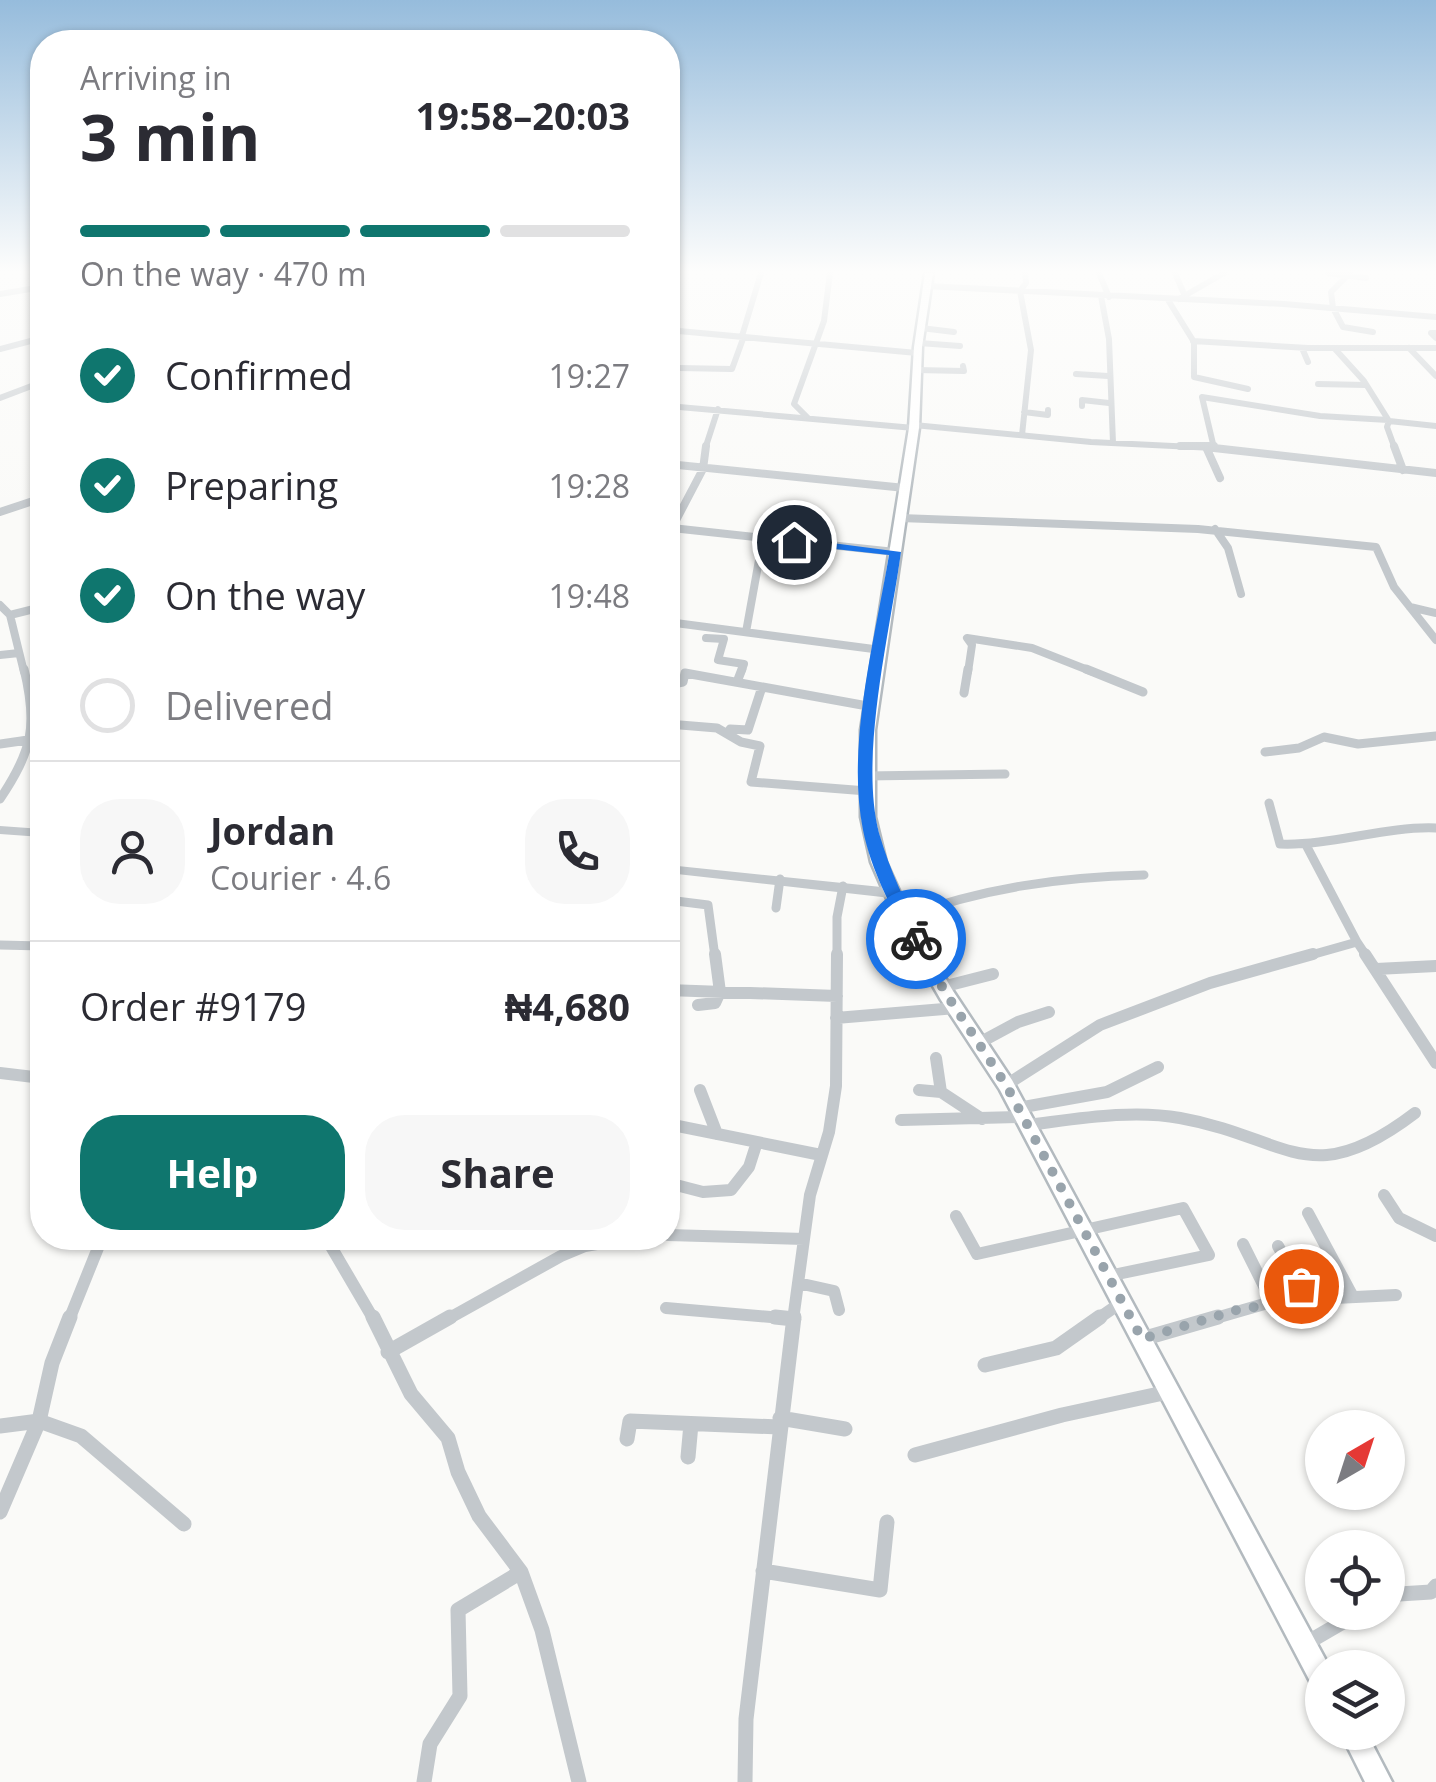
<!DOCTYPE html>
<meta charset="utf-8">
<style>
body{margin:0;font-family:"Open Sans",sans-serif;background:#f7f7f7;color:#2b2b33;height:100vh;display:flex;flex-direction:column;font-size:38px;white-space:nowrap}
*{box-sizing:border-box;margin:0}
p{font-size:32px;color:#7c7c81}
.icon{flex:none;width:55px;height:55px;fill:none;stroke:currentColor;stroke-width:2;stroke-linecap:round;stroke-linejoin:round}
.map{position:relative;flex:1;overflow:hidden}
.panel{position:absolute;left:30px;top:30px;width:650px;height:1220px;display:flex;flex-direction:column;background:#fff;border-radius:40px;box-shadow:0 2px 8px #0004}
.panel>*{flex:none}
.needle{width:65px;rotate:39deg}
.buttons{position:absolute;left:1305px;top:1410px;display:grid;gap:20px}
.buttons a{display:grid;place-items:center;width:100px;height:100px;border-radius:50%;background:#fff;box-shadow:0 2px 8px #0004;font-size:50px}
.pin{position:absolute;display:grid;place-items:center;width:85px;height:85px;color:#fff;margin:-42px;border:5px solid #fff;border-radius:50%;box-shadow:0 2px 10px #0007}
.courier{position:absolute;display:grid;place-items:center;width:100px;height:100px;margin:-50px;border:8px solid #1a73e8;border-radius:50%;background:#fff;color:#222;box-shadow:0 2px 12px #0007}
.summary em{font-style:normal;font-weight:700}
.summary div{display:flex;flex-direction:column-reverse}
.summary{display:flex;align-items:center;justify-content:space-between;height:170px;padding:0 50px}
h1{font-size:65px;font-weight:700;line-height:75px}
.bar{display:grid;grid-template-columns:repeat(4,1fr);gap:15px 10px;align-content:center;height:120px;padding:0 50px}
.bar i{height:12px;border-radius:8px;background:#e1e1e2}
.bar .selected{background:#0f766e}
.bar p{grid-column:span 4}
.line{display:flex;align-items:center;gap:25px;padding:0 50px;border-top:2px solid #e1e1e2}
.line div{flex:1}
.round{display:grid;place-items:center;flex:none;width:105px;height:105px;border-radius:40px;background:#f7f7f7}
ol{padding:0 50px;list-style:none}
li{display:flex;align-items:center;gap:30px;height:110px}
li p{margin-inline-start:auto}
li .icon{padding:10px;border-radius:50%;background:#0f766e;color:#fff;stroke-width:4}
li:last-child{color:#7c7c81}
li i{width:55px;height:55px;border:5px solid #e1e1e2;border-radius:50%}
.primary-button{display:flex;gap:20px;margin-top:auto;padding:20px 50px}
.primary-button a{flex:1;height:115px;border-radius:40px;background:#0f766e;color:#fff;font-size:40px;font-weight:700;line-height:115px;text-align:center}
.primary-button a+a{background:#f7f7f7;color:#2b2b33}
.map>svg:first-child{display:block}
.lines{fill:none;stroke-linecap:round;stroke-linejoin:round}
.secondary-casing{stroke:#b3babf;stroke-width:5}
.minor-far4{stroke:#c3c8cc;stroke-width:6}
.minor-far3{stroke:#c3c8cc;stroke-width:8}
.minor-far2{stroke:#c3c8cc;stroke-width:9}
.minor-far1{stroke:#c3c8cc;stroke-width:12}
.minor{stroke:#c3c8cc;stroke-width:15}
.tertiary{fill:#c3c8cc;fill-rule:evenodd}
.secondary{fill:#fff;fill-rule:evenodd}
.route{fill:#1a73e8}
.done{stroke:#99a4ac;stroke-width:10;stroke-dasharray:0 18}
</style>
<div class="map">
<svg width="1436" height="1782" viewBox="0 0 1436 1782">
<rect width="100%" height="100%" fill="#fafaf8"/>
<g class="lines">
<defs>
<path id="secondary" d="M925,273h8l-11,74 -3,81 -44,302v87l11,45 30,66 37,63 59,89 318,588h-8v22l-9,-3 -313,-597 -59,-90 -41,-71 -29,-67 -10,-45v-87l48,-302 5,-81z
M1340,1732h26l26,50h-27z"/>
</defs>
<use href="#secondary" class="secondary-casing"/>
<path class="minor-far4" d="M1099,273l10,24
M1175,273l9,21
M1328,273l38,5
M1350,273l-19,19 2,16 10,19 30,5
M926,286l358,18 152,13
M0,294l42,-7
M1101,296l8,43 4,104
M668,297v8
M1179,299l45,-26
M1168,300l26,42v35l54,12
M921,328l33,4
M668,330l249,23
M1436,333h-5l5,5
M742,336l19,-63
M1193,341l115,7h128
M919,343l41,3
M1302,348l6,14
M1409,348l27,28
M0,349l42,-11
M1335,349l29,32 25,40 -2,6 8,22
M679,368l53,1 12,-33
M917,370l47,1 -1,-5
M1076,374l32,2
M1318,384l48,1
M0,398l42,-16
M668,406l246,22
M1082,406v-6l27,3
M1024,412l24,3v-5
M808,418l-14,-14 30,-83 6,-48
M1389,421l47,5
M914,425l177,17 123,6 -12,-51 118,19 68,4
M1022,435l9,-85 -11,-59 6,-8 -1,-10
M1214,448l7,1
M705,449l13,-40"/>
<path class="minor-far3" d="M706,446l-3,23 -31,59 223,24
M1180,446h34
M1394,446l9,24
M1206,447l14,31
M1214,448l222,25
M668,464l237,24
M0,512l42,-14
M900,518l298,11 178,18 18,40 42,53
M1215,529l13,19 13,46
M0,605l10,10 14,57
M1410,607l26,6
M10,615l32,-8
M668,622l213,28
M746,632l17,-94
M706,638l18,1 -6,21 26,4 -3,8
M0,655l19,-2
M968,672l4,-27 -5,-7 65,10 61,24"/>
<path class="minor-far2" d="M1086,669l57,23
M737,682l5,-13
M668,685l15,-3 2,-9 188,34
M964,693l4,-24
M668,724l49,4 24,14 19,4 -9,36 116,9
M730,729l18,1 14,-43
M0,744l28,-4
M1265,752l34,-4 25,-11 34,7 78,-8
M866,776l139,-2
M0,799c32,-48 38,-73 24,-130
M1269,803l11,41c52,2 104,-18 156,-16
M668,843l3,-13
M1306,845l51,97
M668,900l40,5 7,52
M776,908l4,-29
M904,917c79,-29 156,-40 240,-42
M0,945l42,1
M837,957v-40l6,-31
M1304,957l53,-15 10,15"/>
<path class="minor-far1" d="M1365,954l71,109
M1376,969l60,-3
M942,987l51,-13
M668,990l169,6
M698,1005l17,-2 5,-11 -5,-38
M836,1018l120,-10
M979,1043l39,-21 31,-10
M936,1058l5,34 41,27
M0,1073l42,5
M1006,1085l94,-60 110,-42 103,-29
M700,1090l17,44
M919,1090l22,2
M1018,1108l89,-16 51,-25
M901,1120l122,-3
M668,1124l153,31
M1028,1125c49,-6 103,-16 152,-7 108,19 129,76 235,-5
M676,1185l27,7 28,-2 18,-23 8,-25
M1384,1195l15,23 37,18
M1308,1213l44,82
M956,1216l21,38 206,-46 26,47 -101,21
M668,1235l136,4
M326,1238l48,82
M1243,1244l29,58
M1278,1246l29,52
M798,1283l36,8 5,19
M666,1308l128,11
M69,1320l33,-82
M446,1320l115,-64 24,-10 47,-8
M793,1320l17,-125 19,-63 7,-46 1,-132
M1096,1320l26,-18
M1209,1320l66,-19 121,-6"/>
<path class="minor" d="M373,1317l38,77 37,44 10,34 21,44 42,56 21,58 37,152
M775,1317l19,2
M1142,1339l76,-22
M388,1352l62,-35
M985,1365l71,-17 44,-31
M780,1418l65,11
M0,1426l39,-5 42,15 103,88
M627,1439l3,-18 149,6
M915,1455l147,-40 106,-23
M688,1457l3,-33
M0,1512l39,-91 13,-58 18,-46
M763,1571l117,19 7,-68
M1388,1599l11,-5 32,-2 5,-6
M1305,1644l55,-32
M424,1782l6,-38 30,-48 -2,-86 63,-38
M745,1782l1,-63 48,-402"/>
<path class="tertiary" d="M0,826l42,3v8l-42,-3z
M668,865l223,23 6,5 -6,5 -223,-25z"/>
<use href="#secondary" class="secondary"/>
</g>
<linearGradient id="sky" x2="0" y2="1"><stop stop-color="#96bcdc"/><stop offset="0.52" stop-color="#fdfdfc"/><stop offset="1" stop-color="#fdfdfc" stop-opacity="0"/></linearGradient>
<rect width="1436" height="522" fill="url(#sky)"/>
<path class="route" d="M794,538l107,14c-11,80 -42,204 -22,281 11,38 27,72 46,106l-9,6 -6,-2c-19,-36 -39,-73 -47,-113 -17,-85 12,-191 26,-275l-99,-11z"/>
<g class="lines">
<path class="done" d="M916,939l29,53 61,93 136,254 95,-29 70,-12 -6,-12"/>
</g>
</svg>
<div class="buttons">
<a><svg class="needle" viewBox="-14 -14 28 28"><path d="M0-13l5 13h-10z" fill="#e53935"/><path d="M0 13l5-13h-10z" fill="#7c7c81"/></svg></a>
<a><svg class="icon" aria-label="locate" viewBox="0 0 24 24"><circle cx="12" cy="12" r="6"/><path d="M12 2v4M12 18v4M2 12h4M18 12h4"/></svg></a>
<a><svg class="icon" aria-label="layers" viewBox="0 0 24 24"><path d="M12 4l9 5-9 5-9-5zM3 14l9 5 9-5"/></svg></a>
</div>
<div class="pin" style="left:1301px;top:1286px;background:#ea580c"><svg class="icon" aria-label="bag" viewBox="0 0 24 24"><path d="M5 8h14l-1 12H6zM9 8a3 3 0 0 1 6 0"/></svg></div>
<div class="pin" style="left:794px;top:542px;background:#1f2937"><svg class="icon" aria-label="home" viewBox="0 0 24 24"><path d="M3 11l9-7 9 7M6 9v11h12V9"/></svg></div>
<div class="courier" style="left:916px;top:939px"><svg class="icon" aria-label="bike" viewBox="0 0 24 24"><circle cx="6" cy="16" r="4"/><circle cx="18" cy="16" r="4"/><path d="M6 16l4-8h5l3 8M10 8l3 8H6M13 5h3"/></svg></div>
<section class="panel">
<div class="summary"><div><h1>3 min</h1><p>Arriving in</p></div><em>19:58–20:03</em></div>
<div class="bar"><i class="selected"></i><i class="selected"></i><i class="selected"></i><i></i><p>On the way · 470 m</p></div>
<ol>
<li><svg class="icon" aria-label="check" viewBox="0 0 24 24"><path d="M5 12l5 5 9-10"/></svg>Confirmed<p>19:27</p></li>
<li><svg class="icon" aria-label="check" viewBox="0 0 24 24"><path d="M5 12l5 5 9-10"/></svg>Preparing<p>19:28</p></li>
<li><svg class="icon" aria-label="check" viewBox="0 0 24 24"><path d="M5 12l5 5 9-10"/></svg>On the way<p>19:48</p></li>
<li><i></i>Delivered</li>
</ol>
<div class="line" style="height:180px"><a class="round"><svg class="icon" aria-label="person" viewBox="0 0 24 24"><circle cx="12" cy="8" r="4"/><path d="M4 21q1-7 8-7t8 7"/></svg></a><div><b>Jordan</b><p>Courier · 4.6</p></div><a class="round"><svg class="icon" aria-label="phone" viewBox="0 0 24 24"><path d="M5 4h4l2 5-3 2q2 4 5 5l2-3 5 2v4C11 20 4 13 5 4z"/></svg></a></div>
<div class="line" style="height:130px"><div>Order #9179</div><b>₦4,680</b></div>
<div class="primary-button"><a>Help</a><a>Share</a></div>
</section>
</div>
